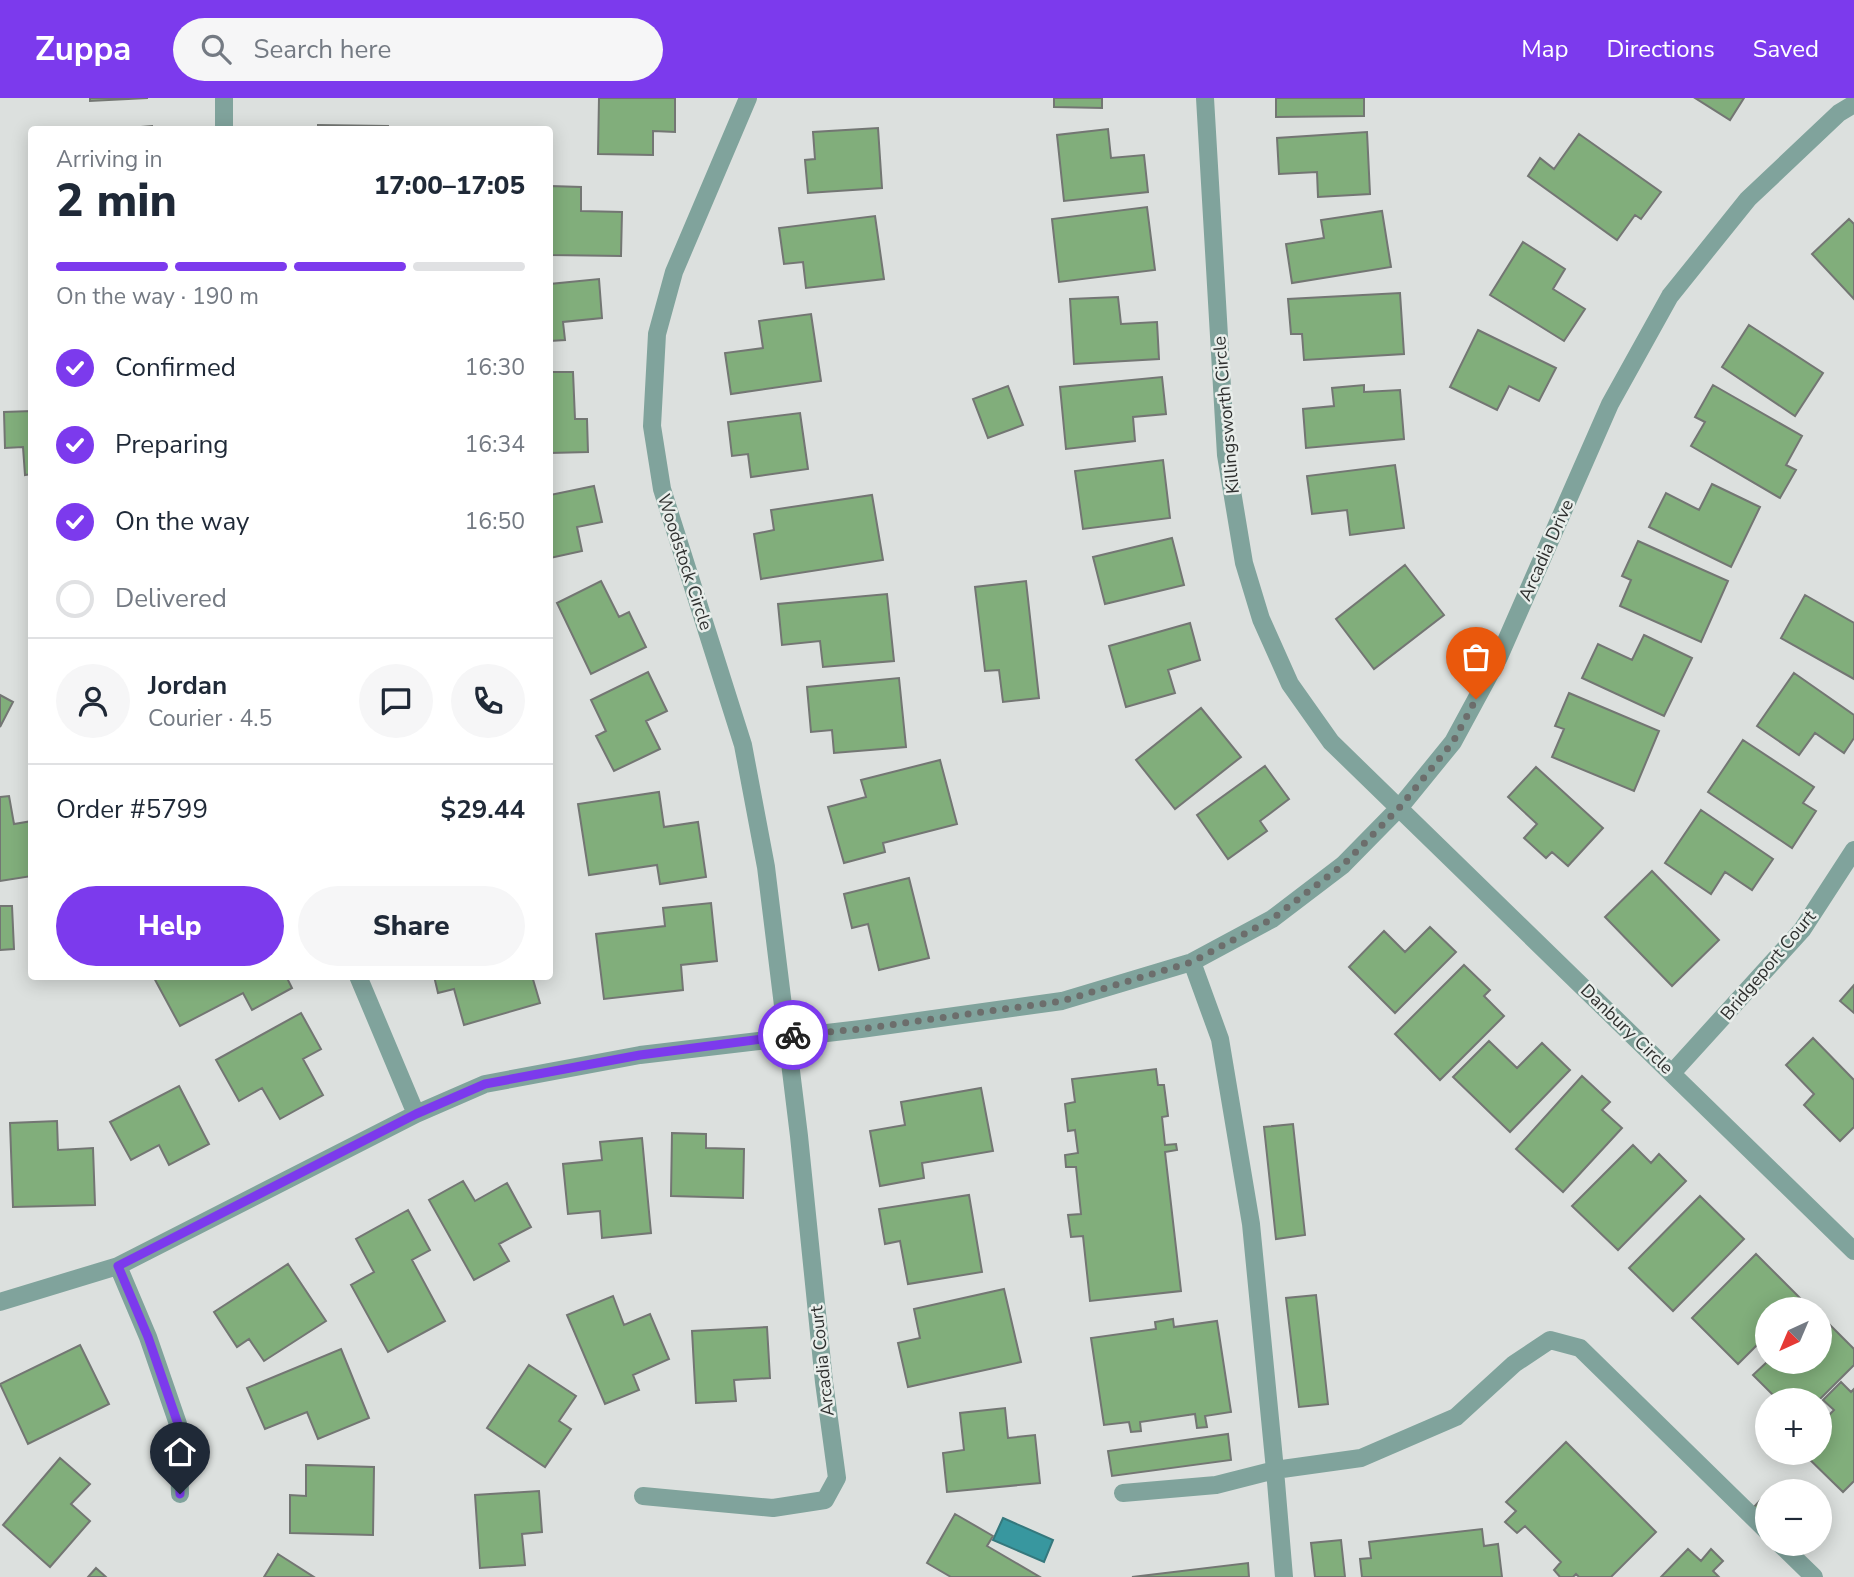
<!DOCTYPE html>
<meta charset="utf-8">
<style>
body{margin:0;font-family:"Nunito Sans",sans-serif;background:#f6f6f7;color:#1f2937;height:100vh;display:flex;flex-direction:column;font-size:26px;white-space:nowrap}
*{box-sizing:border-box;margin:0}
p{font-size:23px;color:#747a83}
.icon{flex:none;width:38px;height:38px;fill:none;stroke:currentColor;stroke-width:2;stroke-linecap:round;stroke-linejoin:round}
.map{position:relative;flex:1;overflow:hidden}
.panel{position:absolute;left:28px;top:28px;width:525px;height:854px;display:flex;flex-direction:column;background:#fff;border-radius:7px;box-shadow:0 4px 18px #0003}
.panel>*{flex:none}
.needle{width:46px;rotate:224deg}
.fabs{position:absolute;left:1755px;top:1199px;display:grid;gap:14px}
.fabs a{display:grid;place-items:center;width:77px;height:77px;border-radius:50%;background:#fff;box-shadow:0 4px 18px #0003;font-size:35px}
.pin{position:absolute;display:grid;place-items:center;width:60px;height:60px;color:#fff;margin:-72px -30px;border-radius:50% 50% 50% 0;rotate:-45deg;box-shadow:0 0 7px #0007}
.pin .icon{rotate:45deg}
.courier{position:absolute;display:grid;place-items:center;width:70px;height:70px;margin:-35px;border:5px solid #7c3aed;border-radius:50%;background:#fff;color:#222;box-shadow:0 2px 9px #0007}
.overview em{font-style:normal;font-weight:800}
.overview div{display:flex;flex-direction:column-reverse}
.overview{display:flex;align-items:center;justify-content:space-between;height:119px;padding:0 28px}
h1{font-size:46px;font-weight:800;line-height:52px}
.bar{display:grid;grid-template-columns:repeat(4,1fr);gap:10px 7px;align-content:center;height:84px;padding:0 28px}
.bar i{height:9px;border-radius:5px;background:#e0e1e3}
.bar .current{background:#7c3aed}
.bar p{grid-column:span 4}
.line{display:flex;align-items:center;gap:18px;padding:0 28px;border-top:2px solid #e0e1e3}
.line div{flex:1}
.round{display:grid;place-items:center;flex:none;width:74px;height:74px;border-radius:37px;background:#f6f6f7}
ol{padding:0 28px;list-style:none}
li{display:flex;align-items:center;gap:21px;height:77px}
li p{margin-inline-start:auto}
li .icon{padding:7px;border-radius:50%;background:#7c3aed;color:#fff;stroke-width:4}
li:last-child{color:#747a83}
li i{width:38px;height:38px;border:4px solid #e0e1e3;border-radius:50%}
.button{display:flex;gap:14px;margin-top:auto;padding:14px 28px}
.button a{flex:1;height:80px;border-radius:42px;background:#7c3aed;color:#fff;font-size:28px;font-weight:800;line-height:80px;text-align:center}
.button a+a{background:#f6f6f7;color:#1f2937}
header{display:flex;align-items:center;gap:42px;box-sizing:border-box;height:98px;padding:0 35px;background:#7c3aed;color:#fff}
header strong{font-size:33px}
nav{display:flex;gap:38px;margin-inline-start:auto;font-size:24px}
.search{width:490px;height:63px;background:#f6f6f7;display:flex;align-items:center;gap:18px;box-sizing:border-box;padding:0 24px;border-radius:38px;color:#747a83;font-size:26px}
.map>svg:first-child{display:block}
.water{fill:#38979f;stroke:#35787d;stroke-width:2}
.building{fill:#81ae7b;stroke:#737673;stroke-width:2}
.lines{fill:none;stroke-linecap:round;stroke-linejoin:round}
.minor{stroke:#80a39c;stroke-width:18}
.done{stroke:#6c6e6c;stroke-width:7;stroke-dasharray:0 12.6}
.route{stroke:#7c3aed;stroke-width:9}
.labels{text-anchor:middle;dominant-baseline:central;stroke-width:5;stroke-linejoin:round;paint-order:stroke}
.street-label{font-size:18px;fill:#2f302f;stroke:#e9eeeb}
</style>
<header>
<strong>Zuppa</strong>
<div class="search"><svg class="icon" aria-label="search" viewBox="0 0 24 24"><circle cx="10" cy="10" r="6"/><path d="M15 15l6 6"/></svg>Search here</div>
<nav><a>Map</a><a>Directions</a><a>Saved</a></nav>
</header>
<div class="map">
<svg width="1854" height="1479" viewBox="0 0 1854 1479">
<rect width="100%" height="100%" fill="#dce0de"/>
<path class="water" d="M1003,1420l50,22 -9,22 -51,-22z"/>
<path class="building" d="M90,0h58l-58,3z
M599,0h76v34l-22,-1v24l-55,-1z
M1054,0h48v10l-48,-1z
M1276,0h88v18l-88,1z
M1695,0h49l-14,22z
M318,27l70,1v4h-70z
M152,28v4h-48z
M878,30l4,60 -74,5 -3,-33 10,-1 -2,-27z
M1108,31l3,29 33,-3 4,37 -84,9 -7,-66z
M1367,34l3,62 -52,3 -1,-25 -38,2 -2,-36z
M1579,36l82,58 -20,27 -6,-4 -18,25 -89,-64 12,-18 14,11z
M550,88l31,1v24l41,1 -1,44 -71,-1z
M1147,109l8,63 -96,12 -7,-63z
M1382,113l9,56 -99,16 -6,-39 38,-6 -3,-18z
M875,118l9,63 -78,9 -3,-26 -19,2 -5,-36z
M1849,121l5,5v75l-42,-45z
M1523,144l42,27 -12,20 32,20 -21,32 -74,-46z
M599,181l3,39 -39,4 2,18 -15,1v-57z
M1400,195l4,61 -100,6 -2,-26h-11l-3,-35z
M1118,199l3,27 36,-2 2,37 -85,5 -4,-65z
M811,216l10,67 -90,13 -6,-41 38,-5 -4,-27z
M1749,227l74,48 -28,43 -73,-49z
M1478,232l78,38 -17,33 -30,-15 -12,24 -47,-23z
M550,274h23l2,47h12l1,33 -38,1z
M1162,279l4,37 -33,3 2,24 -69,8 -6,-62z
M1364,287v7l36,-2 4,49 -98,9 -3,-39 31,-3 -2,-18z
M1713,287l89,51 -16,29 10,5 -16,28 -89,-52 14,-24 -10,-5z
M1008,288l15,39 -35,13 -15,-39z
M32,313v63l-7,1 -2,-28 -18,1 -1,-36z
M800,315l8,56 -57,8 -3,-23 -16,2 -4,-34z
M1163,362l7,58 -87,11 -8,-58z
M1395,367l9,63 -54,7 -3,-25 -35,4 -5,-38z
M1712,386l48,23 -29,60 -82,-40 17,-34 33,17z
M594,388l8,36 -25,5 5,24 -32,7v-63z
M872,397l11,65 -122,19 -7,-45 20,-4 -3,-20z
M1172,440l12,47 -79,19 -12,-47z
M1638,443l90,40 -27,61 -81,-36 11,-26 -9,-4z
M1405,467l39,50 -70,54 -38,-50z
M601,483l18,36 10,-5 17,35 -55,27 -34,-71z
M1026,483l13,117 -36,4 -4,-32 -14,1 -10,-84z
M887,496l7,67 -71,6 -3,-26 -38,4 -4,-41z
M1805,497l49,28v56l-73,-41z
M1190,525l10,37 -32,10 7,23 -49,14 -17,-61z
M1644,537l48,23 -28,58 -82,-38 16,-34 34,16z
M648,574l19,39 -21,10 14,28 -46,22 -18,-35 10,-5 -15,-31z
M1794,575l60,42v23l-10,15 -29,-20 -16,22 -42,-29z
M899,580l7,69 -72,6 -2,-23 -21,2 -4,-45z
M1569,595l90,38 -25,60 -82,-34 12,-28 -9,-3z
M0,597l13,7 -13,25z
M1201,610l40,49 -66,52 -39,-49z
M1743,642l71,47 -11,16 13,8 -24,37 -84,-56z
M940,662l17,64 -74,19 2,9 -41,11 -16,-56 38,-10 -5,-17z
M1265,668l24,33 -29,22 7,10 -39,28 -31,-44z
M1536,669l67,61 -35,38 -16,-14 -6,6 -22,-20 13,-14 -29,-27z
M659,694l5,35 34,-5 8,55 -46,7 -3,-19 -68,10 -11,-71z
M9,698l5,28 18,-3v55l-32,5v-84z
M1701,712l72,49 -21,31 -27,-18 -14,22 -46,-31z
M1652,773l67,69 -47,46 -67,-69z
M909,780l20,80 -50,12 -11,-46 -16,4 -8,-34z
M711,805l6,58 -36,4 2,25 -79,9 -8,-65 69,-8 -2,-18z
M0,808h12l2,43 -14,1z
M1430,829l26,25 -61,61 -46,-46 35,-36 21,21z
M1464,867l26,25 -6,6 20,20 -64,64 -45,-46z
M153,878h133l6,12 -40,22 -9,-17 -63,33z
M434,878h98l8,27 -76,22 -10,-36 -16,4z
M1854,887v28l-14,-12z
M301,915l20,36 -18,10 20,36 -43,24 -18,-31 -23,13 -23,-41z
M1813,940l41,42v47l-14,14 -36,-36 10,-11 -28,-29z
M1489,943l28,27 25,-25 28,27 -60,62 -57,-55z
M1156,971l2,16h6l4,31 -6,1 3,28 11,-1 1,6 -12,2 16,139 -91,10 -7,-65 -12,1 -3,-22 13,-1 -5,-47h-10l-1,-12 13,-2 -3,-23 -7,1 -3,-27 10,-2 -3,-23z
M1582,978l28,26 -8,8 20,18 -59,64 -47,-43z
M179,988l30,58 -40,21 -10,-20 -28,15 -21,-38z
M981,990l12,63 -71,12 2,15 -44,8 -10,-55 35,-6 -4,-23z
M57,1023l1,29 35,-2 2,57 -82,2 -3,-84z
M1293,1026l12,111 -29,4 -12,-112z
M672,1035l34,1v14l38,1 -1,49 -72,-2z
M642,1040l9,95 -49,5 -2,-27 -32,3 -5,-50 39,-4 -2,-18z
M1633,1047l18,18 8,-9 27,27 -68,69 -46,-44z
M463,1083l12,20 32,-18 24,44 -32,17 10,17 -35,19 -45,-80z
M969,1097l13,77 -74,12 -8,-43 -15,3 -6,-35z
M1700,1098l44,43 -71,72 -44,-43z
M408,1112l22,40 -18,10 33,61 -57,31 -37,-67 23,-13 -18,-33z
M1756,1156l46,46 -9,9h-25v25l-30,30 -46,-46z
M288,1166l38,57 -62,40 -15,-22 -12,8 -23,-35z
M1004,1191l17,73 -113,25 -10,-44 22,-5 -6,-29z
M1316,1197l12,109 -29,3 -13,-109z
M613,1198l11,29 26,-11 19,45 -36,16 6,15 -34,14 -38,-89z
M1820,1217l34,34v16l-35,35h-41l-25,-25 15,-14 52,1z
M1173,1221l1,8 43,-6 14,91 -26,4 2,11 -10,1 -2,-14 -55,8 1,9 -10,1 -2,-10 -25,3 -13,-87 65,-9 -1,-7z
M767,1229l3,51 -36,2 2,21 -40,2 -4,-72z
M80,1247l29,59 -81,40 -28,-60z
M341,1251l28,69 -51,21 -11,-27 -42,17 -18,-41z
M529,1267l47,31 -17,25 12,8 -26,38 -58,-39z
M1841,1284l10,10 3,-3v92l-11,11 -41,-40h18v-28l14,-14 -11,-10z
M1005,1310l3,30 27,-3 5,48 -93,9 -4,-39 21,-3 -4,-37z
M1228,1336l3,26 -119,16 -4,-25z
M1566,1344l90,90 -45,45h-32l-3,-3 -3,3h-13l-6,-7 7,-8 -36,-36 -8,7 -12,-11 11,-11 -10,-9z
M60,1360l30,26 -19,20 19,17 -40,46 -47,-42z
M306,1367l68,2 -1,68 -83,-2v-38l16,1z
M539,1393l3,41 -20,2 3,31 -45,3 -5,-73z
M1768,1394v32l-16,-15z
M955,1416l38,22 -6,10 53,31h-89l-24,-14z
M1482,1431l2,17 14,-2 4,33h-140l-2,-18 11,-1 -2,-16z
M1341,1442l4,37h-30l-4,-34z
M1688,1451l13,12 10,-12 12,12 -10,10 6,6h-58z
M278,1456l36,23h-50z
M1248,1465l1,14h-117z
M96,1470l10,9h-18z"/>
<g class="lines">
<path class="minor" d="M224,0v32
M1205,0l21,357 18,108 17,56 29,65 41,58 523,509
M1192,864l28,77 31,185 24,246 86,-12 95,-41 58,-53 36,-24 30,8 188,184
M358,878l58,138
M1672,975l130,-143 52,-80
M118,1168l30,71 30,87 2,70
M0,1204l118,-36 298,-152 69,-30 155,-29 221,-26 201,-28 130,-39 80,-43 71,-54 57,-58 53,-65 46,-85 111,-253 60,-108 78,-97 91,-86 15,-9
M1123,1395l93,-8 59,-15 9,107
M643,1398l130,12 52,-8 12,-22 -13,-96 -25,-246 -33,-269 -23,-122 -81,-256 -10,-63 5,-92 17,-62 74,-174
M1780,1446l34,33"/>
</g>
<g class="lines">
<path class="done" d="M793,937l68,-6 201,-28 130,-39 80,-43 71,-54 57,-58 53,-65 23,-43"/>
<path class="route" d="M180,1396l-2,-70 -30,-87 -30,-71 298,-152 69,-30 155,-29 153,-20"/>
</g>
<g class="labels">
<g class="street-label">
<text transform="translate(1226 317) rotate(-95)">Killingsworth Circle</text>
<text transform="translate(1546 452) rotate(-66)">Arcadia Drive</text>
<text transform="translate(685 464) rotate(72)">Woodstock Circle</text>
<text transform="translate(1768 867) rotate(-50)">Bridgeport Court</text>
<text transform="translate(1627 931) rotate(44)">Danbury Circle</text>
<text transform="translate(822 1263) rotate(-96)">Arcadia Court</text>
</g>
</g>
</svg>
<div class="fabs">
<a><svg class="needle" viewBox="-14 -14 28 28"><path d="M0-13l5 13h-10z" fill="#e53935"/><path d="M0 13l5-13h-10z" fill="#747a83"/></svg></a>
<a>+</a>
<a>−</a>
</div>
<div class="pin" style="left:1476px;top:601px;background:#ea580c"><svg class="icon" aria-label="bag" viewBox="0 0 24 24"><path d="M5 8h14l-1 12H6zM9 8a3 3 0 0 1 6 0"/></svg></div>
<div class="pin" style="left:180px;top:1396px;background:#1f2937"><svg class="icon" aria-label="home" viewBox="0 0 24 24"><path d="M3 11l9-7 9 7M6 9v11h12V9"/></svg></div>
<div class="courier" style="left:793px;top:937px"><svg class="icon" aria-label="bike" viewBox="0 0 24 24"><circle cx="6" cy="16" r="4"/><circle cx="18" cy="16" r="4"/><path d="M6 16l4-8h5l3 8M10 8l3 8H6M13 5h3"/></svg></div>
<section class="panel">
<div class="overview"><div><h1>2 min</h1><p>Arriving in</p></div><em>17:00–17:05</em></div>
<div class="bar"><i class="current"></i><i class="current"></i><i class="current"></i><i></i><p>On the way · 190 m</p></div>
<ol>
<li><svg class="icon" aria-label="check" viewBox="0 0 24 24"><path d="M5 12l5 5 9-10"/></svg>Confirmed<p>16:30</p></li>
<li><svg class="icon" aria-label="check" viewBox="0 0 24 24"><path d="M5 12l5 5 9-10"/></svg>Preparing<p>16:34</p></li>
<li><svg class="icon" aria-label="check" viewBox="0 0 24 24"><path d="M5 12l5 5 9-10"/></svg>On the way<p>16:50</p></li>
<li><i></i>Delivered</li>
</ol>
<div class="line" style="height:126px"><a class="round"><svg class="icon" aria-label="person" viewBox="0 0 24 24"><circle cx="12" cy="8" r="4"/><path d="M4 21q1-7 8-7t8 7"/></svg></a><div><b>Jordan</b><p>Courier · 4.5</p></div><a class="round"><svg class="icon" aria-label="chat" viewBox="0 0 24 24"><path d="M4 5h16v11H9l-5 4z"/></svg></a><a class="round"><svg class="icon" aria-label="phone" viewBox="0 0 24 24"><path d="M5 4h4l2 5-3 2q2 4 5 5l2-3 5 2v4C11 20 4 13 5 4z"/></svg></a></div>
<div class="line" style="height:91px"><div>Order #5799</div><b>$29.44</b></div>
<div class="button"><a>Help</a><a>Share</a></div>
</section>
</div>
